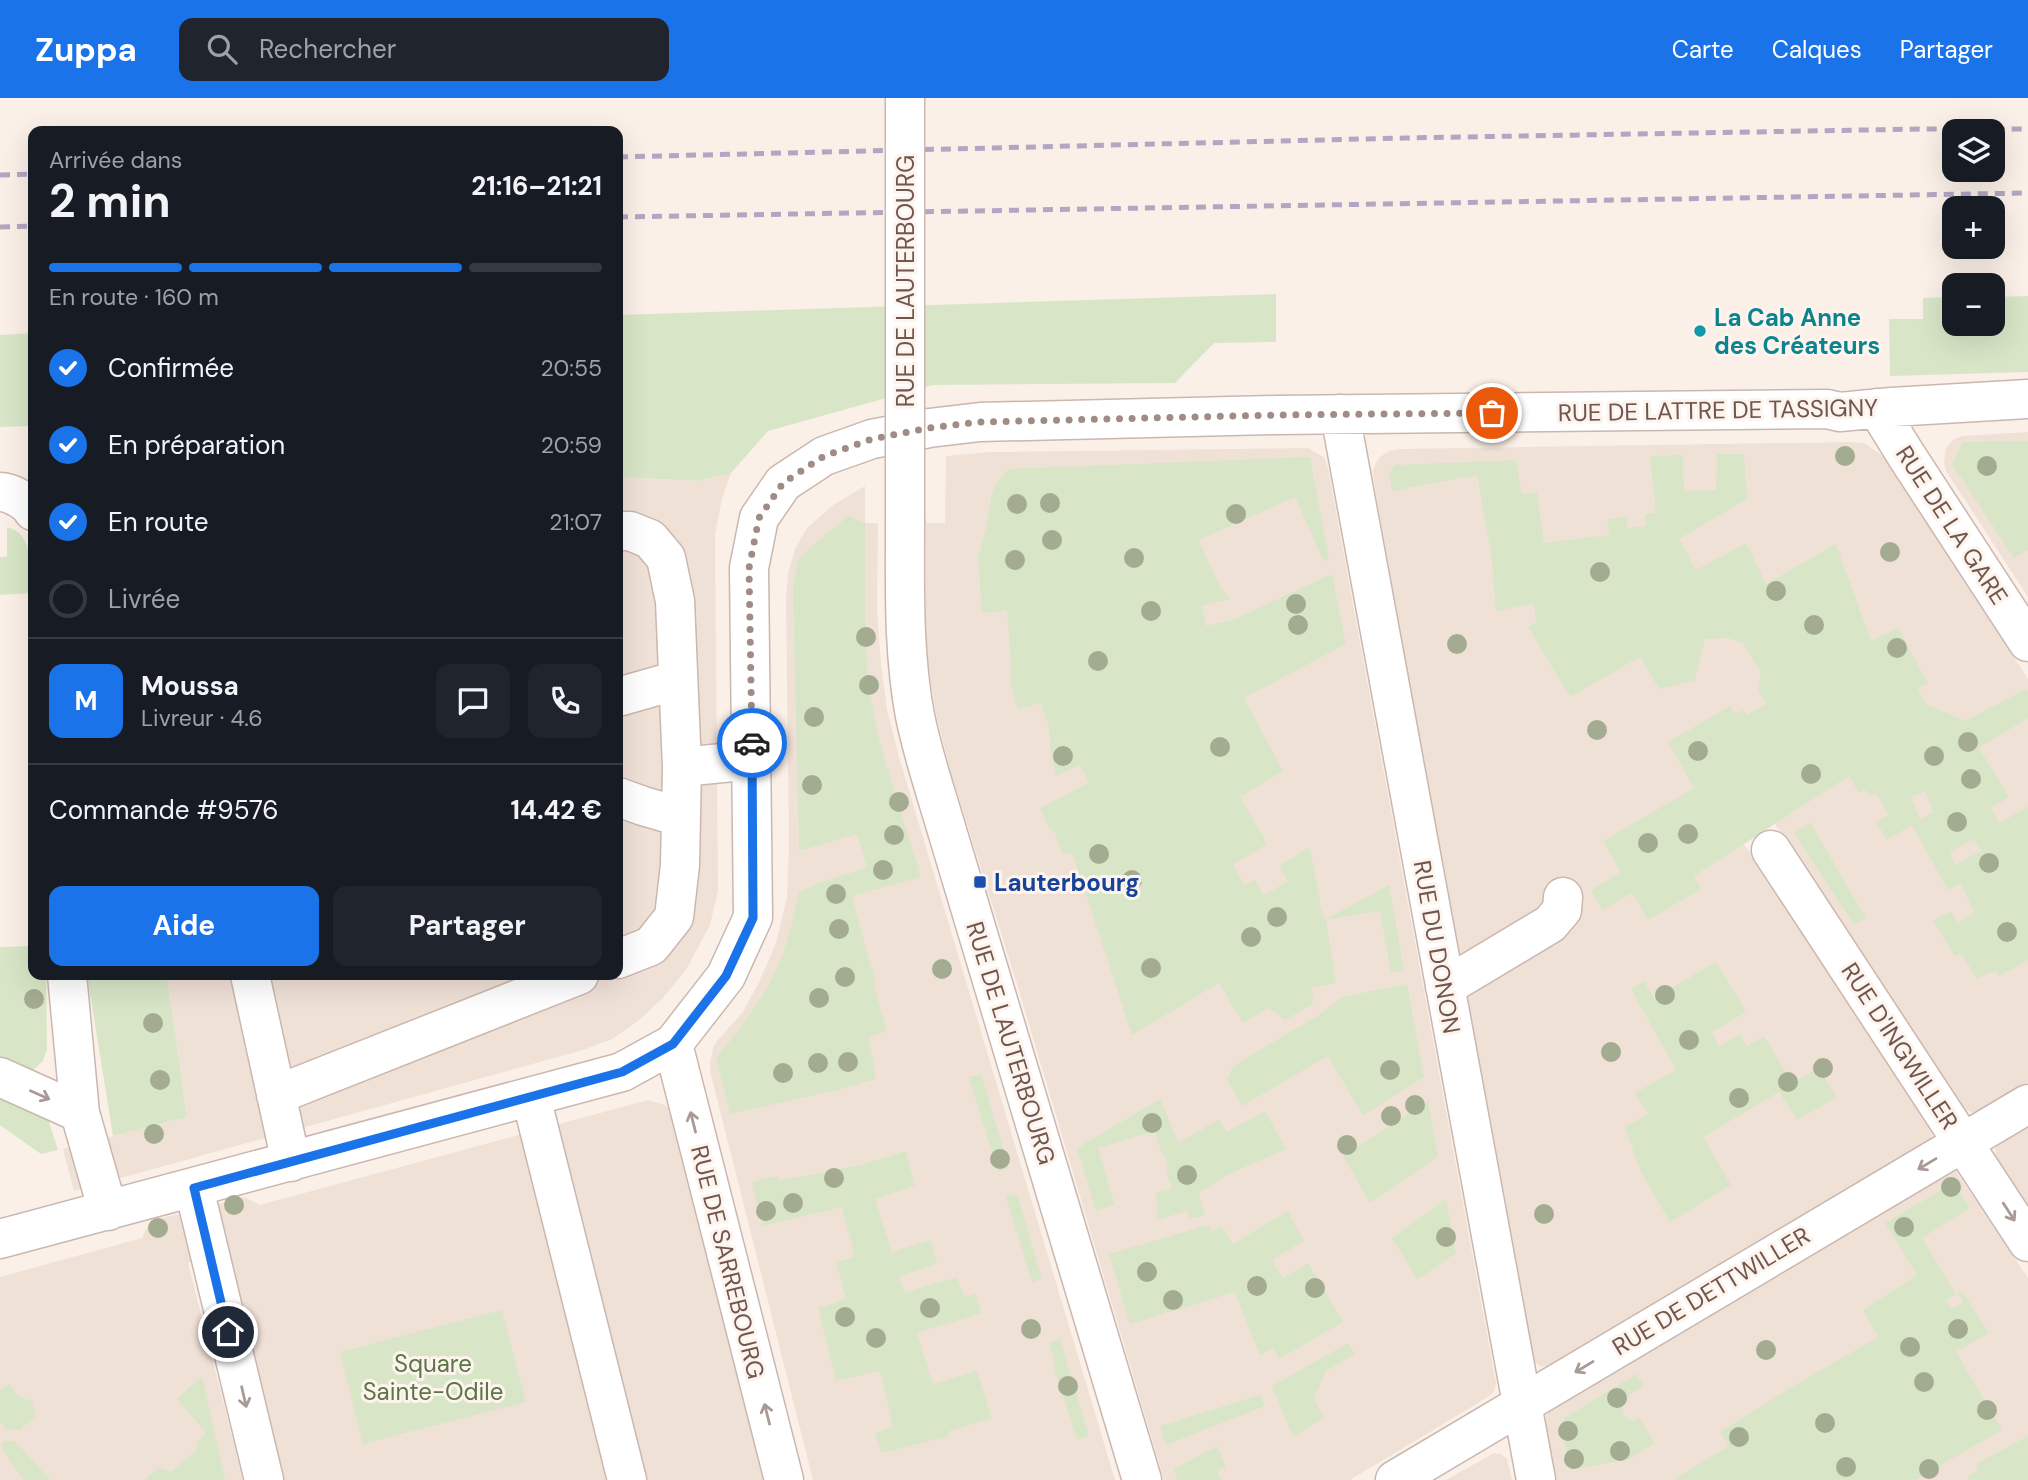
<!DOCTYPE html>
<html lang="fr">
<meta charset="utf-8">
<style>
body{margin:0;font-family:"DM Sans",sans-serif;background:#20242c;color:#f1f3f6;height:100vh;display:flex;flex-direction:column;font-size:26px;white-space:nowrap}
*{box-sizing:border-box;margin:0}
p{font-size:23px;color:#9ea1a6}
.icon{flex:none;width:38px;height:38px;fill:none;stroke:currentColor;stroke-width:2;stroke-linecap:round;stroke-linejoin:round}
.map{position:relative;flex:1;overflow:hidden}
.side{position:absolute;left:28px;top:28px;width:595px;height:854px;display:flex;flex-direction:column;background:#171b24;border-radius:14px;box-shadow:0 7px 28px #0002}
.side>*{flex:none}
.tools{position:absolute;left:1942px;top:21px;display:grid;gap:14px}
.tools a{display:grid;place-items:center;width:63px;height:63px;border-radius:14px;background:#171b24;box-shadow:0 7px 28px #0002;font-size:35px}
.pin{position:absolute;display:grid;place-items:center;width:60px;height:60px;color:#fff;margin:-30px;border:4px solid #fff;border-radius:50%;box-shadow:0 2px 7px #0007}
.courier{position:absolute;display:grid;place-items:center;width:70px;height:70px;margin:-35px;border:5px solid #1a73e8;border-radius:50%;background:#fff;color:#222;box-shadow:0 2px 9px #0007}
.headline em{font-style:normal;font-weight:700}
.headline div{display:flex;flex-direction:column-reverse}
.headline{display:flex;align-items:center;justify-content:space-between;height:119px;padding:0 21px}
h1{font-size:46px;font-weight:700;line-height:52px}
.bar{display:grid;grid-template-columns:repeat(4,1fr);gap:10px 7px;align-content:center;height:84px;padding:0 21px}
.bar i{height:9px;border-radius:5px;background:#363941}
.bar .on{background:#1a73e8}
.bar p{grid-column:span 4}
.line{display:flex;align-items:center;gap:18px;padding:0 21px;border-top:2px solid #363941}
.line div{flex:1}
.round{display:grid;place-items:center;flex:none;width:74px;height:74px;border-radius:14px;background:#20242c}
ol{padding:0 21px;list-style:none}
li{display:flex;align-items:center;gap:21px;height:77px}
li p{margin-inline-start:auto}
li .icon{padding:7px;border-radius:50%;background:#1a73e8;color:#fff;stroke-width:4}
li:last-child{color:#9ea1a6}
li i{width:38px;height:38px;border:4px solid #363941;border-radius:50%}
.action{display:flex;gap:14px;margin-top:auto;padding:14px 21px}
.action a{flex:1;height:80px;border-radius:14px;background:#1a73e8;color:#fff;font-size:28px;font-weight:700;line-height:80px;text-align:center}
.action a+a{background:#20242c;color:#f1f3f6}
header{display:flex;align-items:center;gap:42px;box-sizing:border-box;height:98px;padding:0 35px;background:#1a73e8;color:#fff}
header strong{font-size:33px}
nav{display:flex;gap:38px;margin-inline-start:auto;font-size:24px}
.search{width:490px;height:63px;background:#20242c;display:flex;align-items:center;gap:18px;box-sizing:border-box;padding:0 24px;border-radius:14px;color:#9ea1a6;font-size:26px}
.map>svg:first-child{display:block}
.residential{fill:#f0e1d7}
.green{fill:#d8e6c7;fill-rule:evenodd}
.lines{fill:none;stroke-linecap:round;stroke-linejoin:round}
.minor-casing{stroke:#cab7af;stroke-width:41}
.minor{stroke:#fff;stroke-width:38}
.rail{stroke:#b1a7c2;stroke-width:5;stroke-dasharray:10 7;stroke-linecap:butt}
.minor-bridge-casing{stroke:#cab7af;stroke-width:41;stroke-linecap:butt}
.minor-bridge{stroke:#fff;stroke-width:38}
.tree{fill:#a3ac90}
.oneway{stroke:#a99a95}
.done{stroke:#a08c84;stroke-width:7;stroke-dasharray:0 12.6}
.route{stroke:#1a73e8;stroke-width:9}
.culture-dot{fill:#0f9aa8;stroke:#fdf4ed;stroke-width:2.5}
.transit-dot{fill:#1a4fb4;stroke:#fdf4ed;stroke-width:2.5}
.labels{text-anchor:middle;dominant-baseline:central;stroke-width:6;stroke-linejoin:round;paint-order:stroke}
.street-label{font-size:24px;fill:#70564f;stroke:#fdf4ed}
.culture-label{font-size:24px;font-weight:bold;fill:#0d838f;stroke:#fdf4ed;text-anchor:start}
.transit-label{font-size:24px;font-weight:bold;fill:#164399;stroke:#fdf4ed;text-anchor:start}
.park-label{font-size:24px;fill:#5c7548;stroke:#fdf4ed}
</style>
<header>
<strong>Zuppa</strong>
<div class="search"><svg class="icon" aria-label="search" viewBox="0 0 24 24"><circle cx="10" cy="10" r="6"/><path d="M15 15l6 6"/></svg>Rechercher</div>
<nav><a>Carte</a><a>Calques</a><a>Partager</a></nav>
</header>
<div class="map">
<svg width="2028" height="1382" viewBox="0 0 2028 1382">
<rect width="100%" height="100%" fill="#faf0e7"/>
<path class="residential" d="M2028,334v165l-82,-126 -2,-8 2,-15 7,-8 9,-4z
M1851,344l13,1 19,13 145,223v403l-50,30 -5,1 -9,-4 -189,-285 -31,20 184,278 4,6v8l-4,6 -375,223 -12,2 -5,-4 -3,-6 -89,-490 -25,-86 -22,-159 -23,-141 -1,-10 3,-8 4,-6 9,-6 10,-2z
M1308,350l16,9 4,11 168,915 -2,9 -6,5 -138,83h-186l-146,-493 -67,-214 -15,-59 -8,-50 -2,-41v-100h19l1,-67 44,-4z
M731,375l-9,26 -7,35 3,357 -8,34 -24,45 -24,29 -24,22 -26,18 -29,11 -509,141 -11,-42 124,-32 -20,-142h451v-498l80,4z
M865,388v37h13l-1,88 4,53 6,45 12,48 216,723h-302l-103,-409v-8l3,-15 4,-7 26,-29 17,-32 16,-37 11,-46 2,-53 -3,-246 2,-25 7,-24 12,-21 26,-23z
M648,1002l17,5 10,9 94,366h-486l-68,-275 29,-8 16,8z
M2028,1025v86l-31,-48 -2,-12 3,-6z
M1955,1072l73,108v202h-471l-11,-55v-9l5,-6 399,-239z
M188,1114l11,47 -11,4 55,217h-243v-203l142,-39 8,-17z
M1494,1355l7,1 6,5 5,21h-66z"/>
<path class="green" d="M1276,196v48l-62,1 -39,40 -242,2 -165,46 -37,42 -33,8 -80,-4v-162z
M2028,198v76l-138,4 -1,-57h34v-21l32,-1v27h38v-27z
M33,235v93l-33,1v-92z
M2028,343v109l-14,8 -62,-94 11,-22z
M1717,356h27l3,45 -68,40 17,31 50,-27 20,41 70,-40 35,97 27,-13 30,55 -10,5 8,16 39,17 61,-32 2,3v26l-49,30 30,49 -18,11 8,15 29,-16v153l-29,16 -3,-6 -19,9 -16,-26 -6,3 -22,-35 18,-10 7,12 16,-10 -13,-30 -13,7 -36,-65 -25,15 -11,-18 13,-7 -13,-22 -7,3 -3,-6 -7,3 -10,-17 -155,100 7,13 -53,31 -16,-27 -30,17 -11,-20 30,-18 -18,-31 91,-53 -26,-46 62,-36 6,8 7,-4 4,5 19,-11 -8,-15 3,-17 -18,-29 -16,-5 -22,1 -10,41 -36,9 -19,-32 -70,40 -42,-70 8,-4 -2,-19 -38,7 -5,-58 -14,-78 -85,16 -3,-18 6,-8 121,-5 6,34 15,-2 7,51 65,-8 -2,-16 20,-2 1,11 18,-2 -1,-12 11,-1 -6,-57 33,-1 1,36 32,-1zM1925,693l8,21 -13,8 -9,-23zM1974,741l7,12 -26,14 -5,-13z
M1310,359l19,102 -5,3 -29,-65 -96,43 19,43 13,16 -29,7 4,20 29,-7 97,-45 14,70 -102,54 39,73 -43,26 27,47 -34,21 12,20 10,-5 9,15 24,-14 -9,-15 31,-19 11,60 4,13 64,-35 15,85 -13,3 -11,-62 -54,9 10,63 -24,4 1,17 -28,16 -16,-12 -26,15 -24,-40 -87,52 -60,-183 -10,2 -7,-21 -7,-6 -8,-19 49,-25 -9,-18 -24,11 -5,-23 -2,-25 -8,-25 -23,6 -8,-28 1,-18 -4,-52 -25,2 -4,-56 8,-28 6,-36 5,-11 11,-13z
M848,418l17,7c1,53 -2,109 4,162 8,64 34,129 52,192l-69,19 24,89 -2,1 13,45 -18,6 7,42 -34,10 -112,25 -14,-56c24,-29 46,-58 62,-92 11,-23 15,-50 21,-74l22,-10 46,-14 -10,-34 -58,17 -6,-265 5,-26 7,-8z
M7,429c26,6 23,38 26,61l-1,5 -32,2v-38h7z
M1810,724l56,96 -12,7 -60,-92z
M33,848v29h13l1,74 -4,12 -12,11 -31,-10v-115z
M1716,864l30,50 -34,20 7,14 21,-12 7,12 17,-10 29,47 26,-15 18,29 -40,23 -18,-28 -76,45 28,48 -61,37 -29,-49 -16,-46 23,-13 -13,-21 41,-23 -45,-81 13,-8 10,17z
M87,877h80l20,142 -74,19z
M1407,886l17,93 -61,39 -35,-60 -86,50 -15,-26 6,-14 84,-50 25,-19z
M981,976l28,94 -11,4 -29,-95z
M0,995l48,26 10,31 -17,4 -41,-29z
M1160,1001l19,44 40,-24 8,13 38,-21 21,38 -57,25 -30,19 6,22 -15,4 -3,-8 -30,9 1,-16 -3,-11 17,-5 -6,-18 3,-1 -4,-14h-3l-7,-24 -57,17 17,57 -19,6 -19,-63z
M1428,1003l10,56 -68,46 -27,-47z
M906,1053l9,35 -40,13 17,53 39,-12 6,24 -38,12 6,17 52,-16 7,20 12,-3 5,19 -64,20 16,51 44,-13 15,47 -43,13v5l-68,17 -6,-20 18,-6 -13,-56 -44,10 -18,-73 28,-9 -10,-37 19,-5 -13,-50 -79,19 -11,-44 25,-6 2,5 85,-17z
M1953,1085l17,25 -48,30 34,56 -10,6 5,9 12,-7 -5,-9 4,-2 27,42 -33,19 46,78 -87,50h-238l-1,-2 53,-32 -9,-14 70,-44 88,-51 -15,-27 54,-35 -32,-52z
M1017,1096l25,85 -10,3 -26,-85z
M1446,1101l10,54 -39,27 -25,-42z
M1288,1113l16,30 -32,19 11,18 25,-15 35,59 -64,37 -6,-11 -13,8 -25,-64 -105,32 -21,-70 99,-29 4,7 10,-6 11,18z
M502,1212l24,92 -163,42 -23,-92z
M1060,1241l29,97 -12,4 -24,-76 2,-1 -6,-20z
M1348,1245l7,11 -29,17 -12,27 10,20 -31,19 -21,-51z
M1636,1276l8,12 -18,11 3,4 -6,3 -1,8 4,6 7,3 6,-3 16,25 -25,16 -60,11 -9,-43 1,-6 4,-4z
M202,1278l23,104h-80l14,-13 12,5 27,-23 -2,-6 10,-10 -29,-34z
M10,1285c5,10 10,17 22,17l4,16 -17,15 -5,-2 -6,2 -8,-9v-32z
M1260,1297l5,11 -99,39 -6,-19z
M2028,1338v44h-59l-2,-3 12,-7 -3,-6z
M7,1343h8l35,39h-26l-21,-29 -2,-4 2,-5z
M1217,1348l9,21 -9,3 4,10h-44l-3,-11z"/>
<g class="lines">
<defs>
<path id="minor" d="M1877,310l29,47 122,187
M1340,316l196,1066
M0,394c11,0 28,10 33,19
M905,425c0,64 -2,129 10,193 6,29 15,59 24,88l203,676
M618,433h12l20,8 16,19 9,43 7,166 -2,98 -6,52 -23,29 -33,13
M618,599l60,-17
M682,669l71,-7
M618,699l25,9 38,11
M1771,752l257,392
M67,877l13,138 28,98
M250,877l41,187
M1445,889l105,-63 12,-14 1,-13
M673,946l111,436
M0,979l80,36
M276,997l303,-120
M531,999l96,383
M194,1090l70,292
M0,1141l622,-167 51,-28 53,-68 27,-59 -4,-349 10,-50 24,-35 41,-27 48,-17 57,-11 51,-6 297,-7 550,-6 13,3 52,-5 136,-8
M1395,1382l633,-376"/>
</defs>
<use href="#minor" class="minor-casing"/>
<use href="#minor" class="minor"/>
<path class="rail" d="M618,59l787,-19 517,-9h106
M0,77l33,-1
M618,119l1410,-24
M0,129l33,-1"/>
<defs>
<path id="minor-bridge" d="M905,0v425"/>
</defs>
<use href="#minor-bridge" class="minor-bridge-casing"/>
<use href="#minor-bridge" class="minor-bridge"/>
</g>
<g class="tree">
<circle cx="1845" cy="358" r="10"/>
<circle cx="1987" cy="368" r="10"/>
<circle cx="1050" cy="405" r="10"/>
<circle cx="1017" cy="406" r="10"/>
<circle cx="1236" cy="416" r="10"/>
<circle cx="1052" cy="442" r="10"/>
<circle cx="1890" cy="454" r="10"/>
<circle cx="1134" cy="460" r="10"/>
<circle cx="1015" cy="462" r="10"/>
<circle cx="1600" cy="474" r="10"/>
<circle cx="1776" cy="493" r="10"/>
<circle cx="1296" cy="506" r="10"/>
<circle cx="1151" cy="513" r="10"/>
<circle cx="1298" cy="527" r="10"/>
<circle cx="1814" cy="527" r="10"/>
<circle cx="866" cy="539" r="10"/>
<circle cx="1457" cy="546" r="10"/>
<circle cx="1897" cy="550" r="10"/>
<circle cx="1098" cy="563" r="10"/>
<circle cx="869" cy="587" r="10"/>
<circle cx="814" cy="619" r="10"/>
<circle cx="1597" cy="632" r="10"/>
<circle cx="1968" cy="644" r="10"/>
<circle cx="1220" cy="649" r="10"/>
<circle cx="1698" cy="653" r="10"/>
<circle cx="1063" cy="658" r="10"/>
<circle cx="1934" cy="658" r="10"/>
<circle cx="1811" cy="676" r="10"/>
<circle cx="1971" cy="681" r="10"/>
<circle cx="812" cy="687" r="10"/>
<circle cx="899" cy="704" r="10"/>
<circle cx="1957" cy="724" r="10"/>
<circle cx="1688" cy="736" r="10"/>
<circle cx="894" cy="737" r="10"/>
<circle cx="1648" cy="745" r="10"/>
<circle cx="1099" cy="756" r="10"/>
<circle cx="1989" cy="765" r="10"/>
<circle cx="883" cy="772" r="10"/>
<circle cx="1132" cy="782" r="10"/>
<circle cx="836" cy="796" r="10"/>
<circle cx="1277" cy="819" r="10"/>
<circle cx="839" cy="831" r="10"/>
<circle cx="2007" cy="834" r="10"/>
<circle cx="1251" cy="839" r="10"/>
<circle cx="1151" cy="870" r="10"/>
<circle cx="942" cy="871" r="10"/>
<circle cx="845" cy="879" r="10"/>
<circle cx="1665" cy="897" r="10"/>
<circle cx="819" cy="900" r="10"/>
<circle cx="34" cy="901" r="10"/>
<circle cx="153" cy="925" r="10"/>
<circle cx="1689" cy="942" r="10"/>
<circle cx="1611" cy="954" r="10"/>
<circle cx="848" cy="964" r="10"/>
<circle cx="818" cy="965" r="10"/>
<circle cx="1823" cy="970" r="10"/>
<circle cx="1390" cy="972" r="10"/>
<circle cx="783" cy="975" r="10"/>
<circle cx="160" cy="982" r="10"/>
<circle cx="1788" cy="984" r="10"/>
<circle cx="1739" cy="1000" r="10"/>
<circle cx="1415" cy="1007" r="10"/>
<circle cx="1391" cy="1018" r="10"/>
<circle cx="1152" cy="1025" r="10"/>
<circle cx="154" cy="1036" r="10"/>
<circle cx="1347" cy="1047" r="10"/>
<circle cx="1000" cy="1061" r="10"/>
<circle cx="1187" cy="1077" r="10"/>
<circle cx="834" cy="1080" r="10"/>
<circle cx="1951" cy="1089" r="10"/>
<circle cx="793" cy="1105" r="10"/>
<circle cx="234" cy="1107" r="10"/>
<circle cx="766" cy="1113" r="10"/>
<circle cx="1544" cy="1116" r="10"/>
<circle cx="1904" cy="1129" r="10"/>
<circle cx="158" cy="1130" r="10"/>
<circle cx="1446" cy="1139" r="10"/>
<circle cx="1147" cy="1174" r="10"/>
<circle cx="1257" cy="1188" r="10"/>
<circle cx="1315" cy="1190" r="10"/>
<circle cx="1173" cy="1202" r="10"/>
<circle cx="930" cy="1210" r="10"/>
<circle cx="845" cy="1219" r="10"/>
<circle cx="1031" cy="1231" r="10"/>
<circle cx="1958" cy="1231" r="10"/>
<circle cx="876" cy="1240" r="10"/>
<circle cx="1910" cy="1249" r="10"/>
<circle cx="1766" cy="1252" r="10"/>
<circle cx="1924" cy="1284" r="10"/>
<circle cx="1068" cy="1288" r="10"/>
<circle cx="1617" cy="1300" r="10"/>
<circle cx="1987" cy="1312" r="10"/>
<circle cx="1825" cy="1325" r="10"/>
<circle cx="1568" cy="1333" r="10"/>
<circle cx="1739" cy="1339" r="10"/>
<circle cx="1620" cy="1353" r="10"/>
<circle cx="1574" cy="1361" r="10"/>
<circle cx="1846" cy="1369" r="10"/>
<circle cx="1929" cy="1371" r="10"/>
</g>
<defs><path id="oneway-shaft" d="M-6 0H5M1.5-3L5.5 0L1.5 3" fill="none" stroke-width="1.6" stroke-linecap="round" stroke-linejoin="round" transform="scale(1.75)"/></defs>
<g class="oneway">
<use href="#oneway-shaft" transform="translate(40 997) rotate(24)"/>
<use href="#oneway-shaft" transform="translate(693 1024) rotate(-104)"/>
<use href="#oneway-shaft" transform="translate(1927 1066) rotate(149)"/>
<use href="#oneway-shaft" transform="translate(2009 1114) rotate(57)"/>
<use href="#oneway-shaft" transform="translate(1584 1269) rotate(149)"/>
<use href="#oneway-shaft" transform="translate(244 1299) rotate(77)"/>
<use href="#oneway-shaft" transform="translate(767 1316) rotate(-104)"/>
</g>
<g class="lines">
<path class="done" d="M752,645l-3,-175 10,-50 24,-35 41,-27 48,-17 57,-11 51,-6 297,-7 215,-2"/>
<path class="route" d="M228,1234l-34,-144 428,-116 51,-28 53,-68 27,-58 -1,-175"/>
</g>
<circle class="culture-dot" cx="1700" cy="233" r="7"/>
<rect class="transit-dot" x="973" y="777" width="14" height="14" rx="3.5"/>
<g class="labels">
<g class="street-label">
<text transform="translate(905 183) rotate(-90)">RUE DE LAUTERBOURG</text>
<text transform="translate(1718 312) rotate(-1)">RUE DE LATTRE DE TASSIGNY</text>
<text transform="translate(1952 427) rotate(57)">RUE DE LA GARE</text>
<text transform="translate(1437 849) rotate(80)">RUE DU DONON</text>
<text transform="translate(1011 945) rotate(73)">RUE DE LAUTERBOURG</text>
<text transform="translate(1900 948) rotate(57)">RUE D'INGWILLER</text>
<text transform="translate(728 1164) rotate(76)">RUE DE SARREBOURG</text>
<text transform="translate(1711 1193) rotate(-31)">RUE DE DETTWILLER</text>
</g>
<g class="culture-label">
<text x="1714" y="219">La Cab Anne<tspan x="1714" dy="28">des Créateurs</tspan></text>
</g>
<g class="transit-label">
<text x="994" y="784">Lauterbourg</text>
</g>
<g class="park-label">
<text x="433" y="1265">Square<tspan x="433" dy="28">Sainte-Odile</tspan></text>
</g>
</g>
</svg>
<div class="tools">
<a><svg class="icon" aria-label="layers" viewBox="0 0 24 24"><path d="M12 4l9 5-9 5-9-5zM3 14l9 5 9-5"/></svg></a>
<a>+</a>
<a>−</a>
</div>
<div class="pin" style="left:1492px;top:315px;background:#ea580c"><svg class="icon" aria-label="bag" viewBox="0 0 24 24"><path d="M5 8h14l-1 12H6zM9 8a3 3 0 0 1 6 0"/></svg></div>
<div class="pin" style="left:228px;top:1234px;background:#1f2937"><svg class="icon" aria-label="home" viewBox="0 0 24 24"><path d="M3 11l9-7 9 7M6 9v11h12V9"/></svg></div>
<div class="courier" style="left:752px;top:645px"><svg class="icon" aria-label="car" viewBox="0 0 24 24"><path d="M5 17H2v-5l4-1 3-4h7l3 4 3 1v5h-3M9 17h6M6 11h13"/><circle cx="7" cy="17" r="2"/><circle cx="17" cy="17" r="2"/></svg></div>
<section class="side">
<div class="headline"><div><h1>2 min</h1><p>Arrivée dans</p></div><em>21:16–21:21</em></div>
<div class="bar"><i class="on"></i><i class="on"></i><i class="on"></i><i></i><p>En route · 160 m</p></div>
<ol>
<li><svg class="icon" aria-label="check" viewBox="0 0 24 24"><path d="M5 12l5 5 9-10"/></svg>Confirmée<p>20:55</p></li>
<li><svg class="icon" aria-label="check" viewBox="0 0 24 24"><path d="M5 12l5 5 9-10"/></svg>En préparation<p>20:59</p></li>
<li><svg class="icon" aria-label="check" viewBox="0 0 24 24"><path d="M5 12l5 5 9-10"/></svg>En route<p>21:07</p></li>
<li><i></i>Livrée</li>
</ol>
<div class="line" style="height:126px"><b class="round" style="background:#1a73e8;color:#fff">M</b><div><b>Moussa</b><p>Livreur · 4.6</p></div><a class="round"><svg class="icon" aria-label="chat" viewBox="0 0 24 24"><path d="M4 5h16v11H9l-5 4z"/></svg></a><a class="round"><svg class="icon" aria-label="phone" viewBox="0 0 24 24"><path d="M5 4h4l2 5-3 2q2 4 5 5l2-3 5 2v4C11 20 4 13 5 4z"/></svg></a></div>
<div class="line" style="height:91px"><div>Commande #9576</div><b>14.42 €</b></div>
<div class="action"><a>Aide</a><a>Partager</a></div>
</section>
</div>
